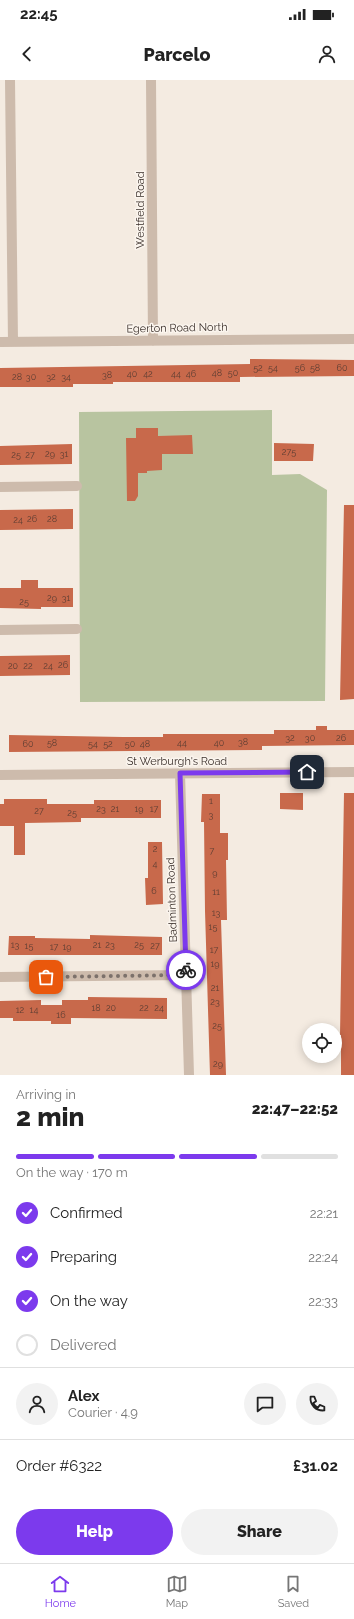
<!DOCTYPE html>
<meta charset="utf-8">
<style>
body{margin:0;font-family:Raleway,sans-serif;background:#f2f2f2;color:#222;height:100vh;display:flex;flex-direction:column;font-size:15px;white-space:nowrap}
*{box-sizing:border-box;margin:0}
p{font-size:13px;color:#767676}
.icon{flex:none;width:22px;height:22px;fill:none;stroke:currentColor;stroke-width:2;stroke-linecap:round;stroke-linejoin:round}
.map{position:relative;height:995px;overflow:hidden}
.side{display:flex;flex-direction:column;background:#fff;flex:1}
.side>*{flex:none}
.tools{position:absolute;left:302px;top:943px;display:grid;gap:8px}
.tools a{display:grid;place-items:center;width:40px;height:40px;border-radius:50%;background:#fff;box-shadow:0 2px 10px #0003;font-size:20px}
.pin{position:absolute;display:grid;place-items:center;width:34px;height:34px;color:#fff;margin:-17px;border-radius:8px;box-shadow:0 2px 6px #0006}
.courier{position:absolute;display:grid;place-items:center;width:40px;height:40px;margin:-20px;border:3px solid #7c3aed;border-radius:50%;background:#fff;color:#222;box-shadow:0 1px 5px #0007}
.summary em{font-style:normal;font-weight:800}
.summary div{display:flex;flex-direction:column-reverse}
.summary{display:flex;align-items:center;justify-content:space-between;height:68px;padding:0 16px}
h1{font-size:26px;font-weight:800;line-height:30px}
.bar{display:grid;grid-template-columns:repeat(4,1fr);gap:6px 4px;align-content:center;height:48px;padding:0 16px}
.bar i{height:5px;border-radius:3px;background:#e0e0e0}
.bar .selected{background:#7c3aed}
.bar p{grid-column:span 4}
.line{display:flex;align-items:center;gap:10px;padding:0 16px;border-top:1px solid #e0e0e0}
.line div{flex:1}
.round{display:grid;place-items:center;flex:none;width:42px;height:42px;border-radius:21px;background:#f2f2f2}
ol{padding:0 16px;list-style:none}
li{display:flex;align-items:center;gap:12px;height:44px}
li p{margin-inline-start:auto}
li .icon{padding:4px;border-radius:50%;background:#7c3aed;color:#fff;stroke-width:4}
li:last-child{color:#767676}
li i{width:22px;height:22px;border:2px solid #e0e0e0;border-radius:50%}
.button{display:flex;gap:8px;margin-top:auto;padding:8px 16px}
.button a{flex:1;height:46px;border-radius:24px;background:#7c3aed;color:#fff;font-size:16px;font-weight:800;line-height:46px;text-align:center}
.button a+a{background:#f2f2f2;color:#222}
.status{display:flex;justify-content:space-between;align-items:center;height:28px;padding:0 20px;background:#fff;direction:ltr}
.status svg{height:11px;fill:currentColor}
header{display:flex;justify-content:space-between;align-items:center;height:52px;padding:0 16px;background:#fff;font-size:18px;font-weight:800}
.dock{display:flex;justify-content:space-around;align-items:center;height:56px;border-top:1px solid #e0e0e0;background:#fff;font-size:11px;color:#767676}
.dock a{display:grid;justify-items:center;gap:2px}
.dock .selected{color:#7c3aed}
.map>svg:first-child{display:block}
.green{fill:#b8c4a0}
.building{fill:#c8694b}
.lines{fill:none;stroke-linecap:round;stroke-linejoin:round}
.street{stroke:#cdbbac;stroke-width:10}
.done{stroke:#7c716b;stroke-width:4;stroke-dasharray:0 7.2}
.route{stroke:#7c3aed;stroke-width:5}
.labels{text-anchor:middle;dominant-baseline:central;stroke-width:3;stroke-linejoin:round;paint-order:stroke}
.number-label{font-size:9px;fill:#5e3e33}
.street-label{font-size:11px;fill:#3b302b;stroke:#fbf5ee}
</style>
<div class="status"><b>22:45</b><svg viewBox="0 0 49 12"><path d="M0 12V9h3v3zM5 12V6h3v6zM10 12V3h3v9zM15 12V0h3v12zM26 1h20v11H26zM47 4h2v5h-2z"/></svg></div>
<header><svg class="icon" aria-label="back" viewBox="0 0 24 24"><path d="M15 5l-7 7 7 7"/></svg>Parcelo<svg class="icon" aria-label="person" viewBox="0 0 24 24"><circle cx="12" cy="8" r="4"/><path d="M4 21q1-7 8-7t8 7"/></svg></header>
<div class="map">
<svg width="354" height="995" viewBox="0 0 354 995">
<rect width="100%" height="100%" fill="#f4ebe1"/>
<path class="green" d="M272,330v65l28,-1 27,16 -2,211 -245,1 -1,-290z"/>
<path class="building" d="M250,279l104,1v16l-114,1v5h-127v2h-40v3h-73v-19l250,-4z
M136,348h22v8l34,-1 1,19h-31v16l-15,1v2h-9v23l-3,5h-8l-1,-63h10z
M274,363l40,1 -1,17h-39z
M72,364v20l-72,1v-19z
M344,425h10v194l-14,1z
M73,429v20l-73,1v-20z
M21,500h17v8h35v19h-32v2l-41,-1v-20h21z
M70,575v20l-70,1v-20z
M316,646h11v4h27v15l-92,1v4l-253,2v-17l114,2h40v-3h111v-4h42z
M280,713h23v17l-23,-1z
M344,713h10v282h-13v-40h-1z
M202,714h18v39h8v27h-2l1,60h-6l5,155h-16l-5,-164 -1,-89h-3z
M4,719h43v5h47v-4h67v18h-80v4l-56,1v32h-11v-29h-14v-22h4z
M148,762h14l1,62 -17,1 -1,-27h3z
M90,855l72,2v18h-154l1,-19h26v2l55,1z
M88,917l79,1v21l-96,-1v6h-20v-3h-38v-3h-13v-17l41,-1v5h21v-5h26z"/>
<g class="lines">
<path class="street" d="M10,0l3,262
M151,0l2,261
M0,262l354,-3
M0,407l77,-1
M0,550l77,-1
M180,693l9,302
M0,695l354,-3
M0,897l186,-2"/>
</g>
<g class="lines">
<path class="done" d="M46,897l140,-2v-5"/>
<path class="route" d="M186,890l-6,-197 127,-1"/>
</g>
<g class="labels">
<g class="number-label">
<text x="258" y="288">52</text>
<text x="273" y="288">54</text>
<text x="300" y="288">56</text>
<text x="315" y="288">58</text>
<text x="342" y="288">60</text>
<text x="217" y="293">48</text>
<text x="233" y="293">50</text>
<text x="132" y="294">40</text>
<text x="148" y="294">42</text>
<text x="176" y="294">44</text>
<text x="191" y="294">46</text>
<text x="107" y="295">38</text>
<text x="17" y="297">28</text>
<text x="31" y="297">30</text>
<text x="51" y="297">32</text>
<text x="66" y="297">34</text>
<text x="289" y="372">275</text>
<text x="50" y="374">29</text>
<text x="64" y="374">31</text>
<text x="16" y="375">25</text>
<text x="30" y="375">27</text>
<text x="32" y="439">26</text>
<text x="52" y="439">28</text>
<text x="18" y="440">24</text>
<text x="52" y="518">29</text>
<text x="66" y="518">31</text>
<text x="24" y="522">25</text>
<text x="63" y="585">26</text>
<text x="13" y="586">20</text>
<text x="28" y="586">22</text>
<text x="48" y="586">24</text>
<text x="290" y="658">32</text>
<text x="310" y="658">30</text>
<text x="341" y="658">26</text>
<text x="243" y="662">38</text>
<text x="52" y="663">58</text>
<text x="182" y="663">44</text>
<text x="219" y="663">40</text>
<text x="28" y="664">60</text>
<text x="93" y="664">54</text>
<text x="108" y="664">52</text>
<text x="130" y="664">50</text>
<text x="145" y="664">48</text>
<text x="211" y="721">1</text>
<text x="101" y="729">23</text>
<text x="115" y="729">21</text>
<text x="139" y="729">19</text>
<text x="154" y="729">17</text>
<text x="39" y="731">27</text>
<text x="72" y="733">25</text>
<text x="211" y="735">3</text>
<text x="155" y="769">2</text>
<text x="212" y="771">7</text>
<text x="155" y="784">4</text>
<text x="215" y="793">9</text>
<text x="154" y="811">6</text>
<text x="216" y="812">11</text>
<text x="216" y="833">13</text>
<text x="213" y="847">15</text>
<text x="15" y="865">13</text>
<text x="97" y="865">21</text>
<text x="110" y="865">23</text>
<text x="139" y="865">25</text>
<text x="29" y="866">15</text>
<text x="155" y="866">27</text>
<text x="54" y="867">17</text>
<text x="67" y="867">19</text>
<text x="214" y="870">17</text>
<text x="215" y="884">19</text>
<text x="215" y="908">21</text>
<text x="215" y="922">23</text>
<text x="96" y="928">18</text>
<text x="111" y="928">20</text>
<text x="144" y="928">22</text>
<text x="159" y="928">24</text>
<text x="20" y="930">12</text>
<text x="34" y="930">14</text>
<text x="61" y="935">16</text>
<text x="217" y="946">25</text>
<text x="218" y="984">29</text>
</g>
<g class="street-label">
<text transform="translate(140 130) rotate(-90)">Westfield Road</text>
<text transform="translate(177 248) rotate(-1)">Egerton Road North</text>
<text x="177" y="681">St Werburgh's Road</text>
<text transform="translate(172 820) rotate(-92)">Badminton Road</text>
</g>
</g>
</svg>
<div class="tools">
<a><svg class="icon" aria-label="locate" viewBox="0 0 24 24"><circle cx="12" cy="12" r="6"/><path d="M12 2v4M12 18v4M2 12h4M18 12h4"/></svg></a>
</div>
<div class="pin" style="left:46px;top:897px;background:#ea580c"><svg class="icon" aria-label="bag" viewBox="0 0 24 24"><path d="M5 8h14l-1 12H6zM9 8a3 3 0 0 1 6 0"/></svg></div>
<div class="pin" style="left:307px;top:692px;background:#1f2937"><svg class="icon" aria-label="home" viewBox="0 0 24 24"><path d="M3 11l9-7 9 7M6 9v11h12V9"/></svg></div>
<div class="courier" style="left:186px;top:890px"><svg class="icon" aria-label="bike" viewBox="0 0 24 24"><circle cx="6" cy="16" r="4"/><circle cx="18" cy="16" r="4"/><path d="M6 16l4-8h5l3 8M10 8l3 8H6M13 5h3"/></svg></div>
</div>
<section class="side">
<div class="summary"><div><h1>2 min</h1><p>Arriving in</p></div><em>22:47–22:52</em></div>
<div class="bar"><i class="selected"></i><i class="selected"></i><i class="selected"></i><i></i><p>On the way · 170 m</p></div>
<ol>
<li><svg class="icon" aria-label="check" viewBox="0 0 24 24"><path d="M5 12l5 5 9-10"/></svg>Confirmed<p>22:21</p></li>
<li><svg class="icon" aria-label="check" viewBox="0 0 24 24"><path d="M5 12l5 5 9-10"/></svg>Preparing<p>22:24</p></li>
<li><svg class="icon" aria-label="check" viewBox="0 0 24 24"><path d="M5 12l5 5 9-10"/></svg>On the way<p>22:33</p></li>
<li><i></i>Delivered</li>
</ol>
<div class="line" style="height:72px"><a class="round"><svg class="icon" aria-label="person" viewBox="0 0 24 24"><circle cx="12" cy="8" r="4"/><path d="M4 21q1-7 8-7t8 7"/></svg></a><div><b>Alex</b><p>Courier · 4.9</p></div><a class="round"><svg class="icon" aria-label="chat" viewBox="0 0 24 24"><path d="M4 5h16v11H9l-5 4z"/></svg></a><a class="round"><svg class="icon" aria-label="phone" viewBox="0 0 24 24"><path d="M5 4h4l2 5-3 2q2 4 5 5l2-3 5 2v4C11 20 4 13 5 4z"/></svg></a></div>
<div class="line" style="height:52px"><div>Order #6322</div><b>£31.02</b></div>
<div class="button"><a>Help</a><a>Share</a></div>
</section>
<nav class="dock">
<a class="selected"><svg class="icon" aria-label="home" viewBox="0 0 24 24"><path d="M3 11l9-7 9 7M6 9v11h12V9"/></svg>Home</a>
<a><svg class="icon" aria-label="map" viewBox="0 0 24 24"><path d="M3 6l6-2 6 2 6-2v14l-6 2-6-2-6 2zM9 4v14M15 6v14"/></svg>Map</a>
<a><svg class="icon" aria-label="saved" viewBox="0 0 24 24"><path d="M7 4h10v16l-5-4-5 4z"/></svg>Saved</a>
</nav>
